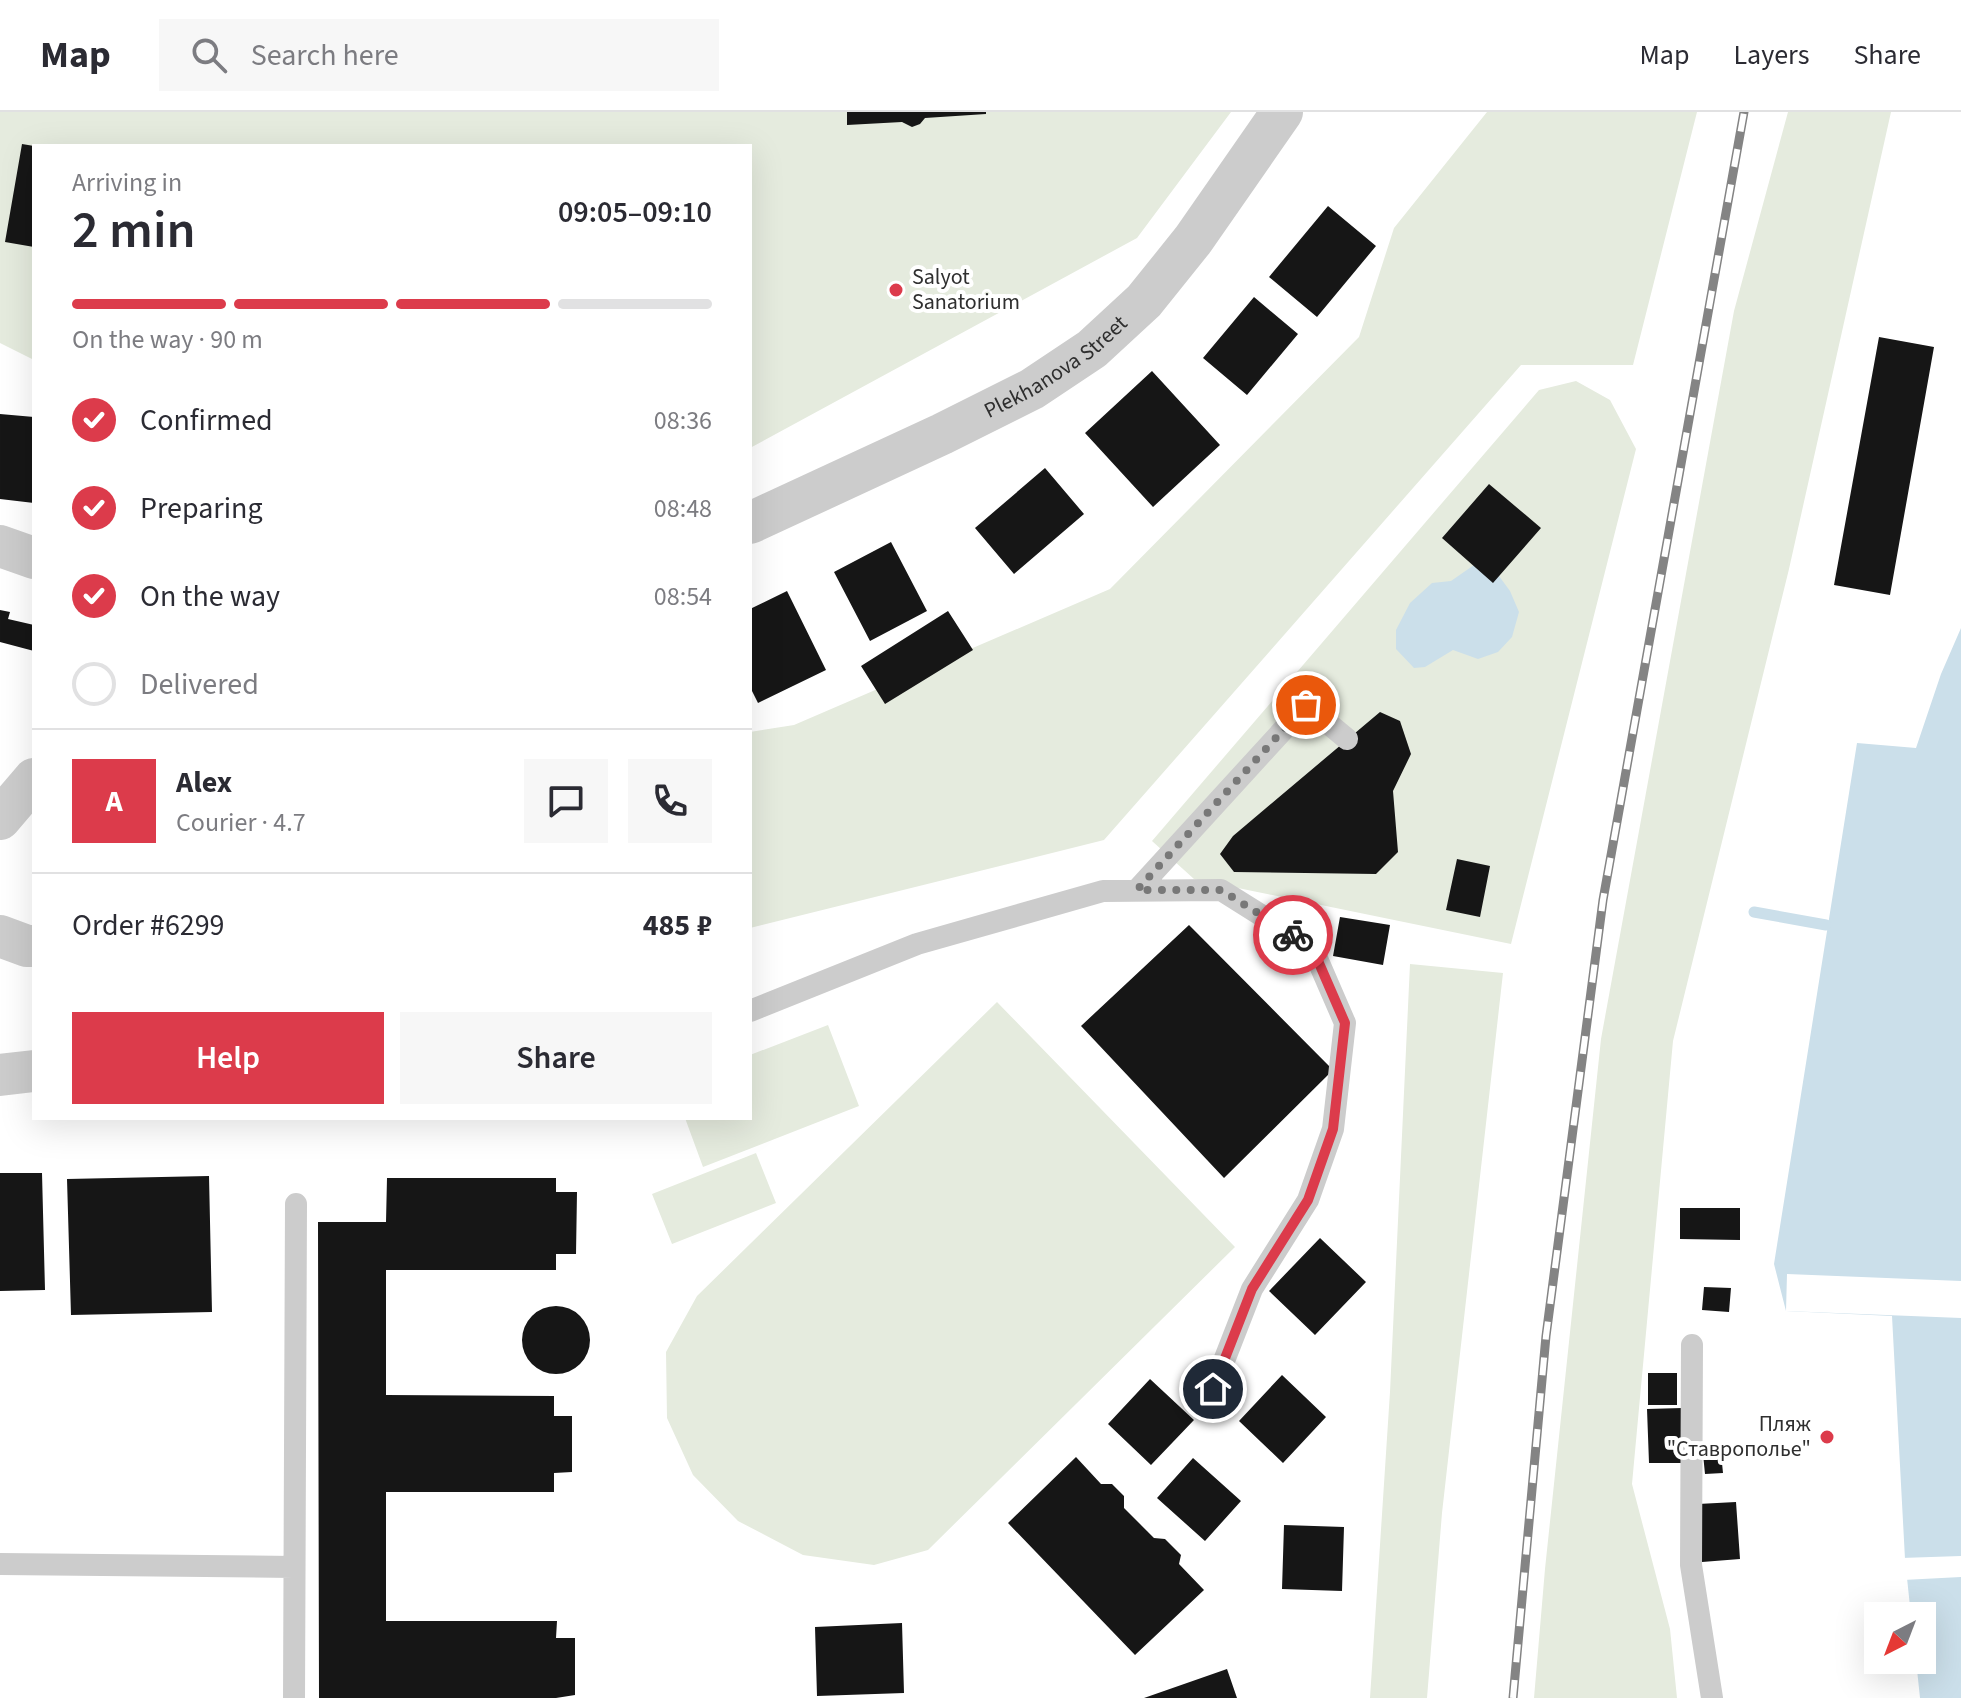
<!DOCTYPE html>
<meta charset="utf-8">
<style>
body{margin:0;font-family:"Source Sans 3",sans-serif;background:#f7f7f7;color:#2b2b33;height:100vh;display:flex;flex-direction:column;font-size:30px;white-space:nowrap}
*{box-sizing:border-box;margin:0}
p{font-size:26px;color:#7c7c81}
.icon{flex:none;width:44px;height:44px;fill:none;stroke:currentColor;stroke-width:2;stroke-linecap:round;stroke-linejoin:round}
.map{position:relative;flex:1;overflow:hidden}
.sheet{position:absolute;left:32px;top:32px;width:720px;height:976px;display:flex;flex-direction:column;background:#fff;border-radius:0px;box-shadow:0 8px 32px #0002}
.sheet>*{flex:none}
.needle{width:52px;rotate:222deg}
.controls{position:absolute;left:1864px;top:1490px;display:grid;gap:16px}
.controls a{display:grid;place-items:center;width:72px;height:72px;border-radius:0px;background:#fff;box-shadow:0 8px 32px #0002;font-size:40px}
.pin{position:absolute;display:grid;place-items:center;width:68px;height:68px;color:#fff;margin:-34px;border:4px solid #fff;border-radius:50%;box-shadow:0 2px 8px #0007}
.courier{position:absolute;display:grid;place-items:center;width:80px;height:80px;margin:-40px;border:6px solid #dc3b4b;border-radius:50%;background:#fff;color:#222;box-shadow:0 2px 10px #0007}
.head em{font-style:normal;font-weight:600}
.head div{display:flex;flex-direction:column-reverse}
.head{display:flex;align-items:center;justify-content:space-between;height:136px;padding:0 40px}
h1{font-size:52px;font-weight:600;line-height:60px}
.bar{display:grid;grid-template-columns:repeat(4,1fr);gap:12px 8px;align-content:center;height:96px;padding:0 40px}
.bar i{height:10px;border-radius:6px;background:#e1e1e2}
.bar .active{background:#dc3b4b}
.bar p{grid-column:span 4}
.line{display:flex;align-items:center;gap:20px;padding:0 40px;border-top:2px solid #e1e1e2}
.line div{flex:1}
.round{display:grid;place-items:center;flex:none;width:84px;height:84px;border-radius:0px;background:#f7f7f7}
ol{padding:0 40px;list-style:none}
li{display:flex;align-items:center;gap:24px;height:88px}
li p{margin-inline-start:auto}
li .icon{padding:8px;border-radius:50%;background:#dc3b4b;color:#fff;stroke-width:4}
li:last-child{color:#7c7c81}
li i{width:44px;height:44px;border:4px solid #e1e1e2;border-radius:50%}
.primary-button{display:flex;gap:16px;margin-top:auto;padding:16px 40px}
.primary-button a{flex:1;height:92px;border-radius:0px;background:#dc3b4b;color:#fff;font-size:32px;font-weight:600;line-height:92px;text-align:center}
.primary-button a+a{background:#f7f7f7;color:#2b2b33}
header{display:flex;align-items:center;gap:48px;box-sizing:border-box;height:112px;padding:0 40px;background:#fff;border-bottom:2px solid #e1e1e2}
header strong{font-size:38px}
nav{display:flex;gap:44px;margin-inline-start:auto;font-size:28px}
.search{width:560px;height:72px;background:#f7f7f7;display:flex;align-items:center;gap:20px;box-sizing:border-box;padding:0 28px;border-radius:0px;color:#7c7c81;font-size:30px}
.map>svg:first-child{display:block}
.green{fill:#e5ebde}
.water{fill:#cbdfea}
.pier{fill:#fff}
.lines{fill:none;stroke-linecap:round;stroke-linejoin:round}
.stream{stroke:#cbdfea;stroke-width:11}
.building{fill:#161616}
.lane{stroke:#ccc;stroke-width:22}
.street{stroke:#ccc;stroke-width:42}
.rail-casing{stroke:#848484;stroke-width:9}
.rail{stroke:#fff;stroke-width:6;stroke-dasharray:18;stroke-linecap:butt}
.done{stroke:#787878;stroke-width:8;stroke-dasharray:0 14.4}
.route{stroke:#dc3b4b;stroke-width:10}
.poi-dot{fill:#dc3b4b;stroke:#fff;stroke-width:3}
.labels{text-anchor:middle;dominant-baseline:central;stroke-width:8;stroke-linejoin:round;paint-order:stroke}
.poi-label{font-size:22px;fill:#2f2f2f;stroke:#fff;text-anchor:start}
.street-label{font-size:22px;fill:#2f2f2f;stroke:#fff}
</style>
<header>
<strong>Map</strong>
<div class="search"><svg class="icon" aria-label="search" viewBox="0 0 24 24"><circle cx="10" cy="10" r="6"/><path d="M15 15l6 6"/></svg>Search here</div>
<nav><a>Map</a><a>Layers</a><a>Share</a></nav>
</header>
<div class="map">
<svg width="1961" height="1586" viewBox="0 0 1961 1586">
<rect width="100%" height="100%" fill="#fff"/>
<path class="green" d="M0,0h1231l-94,126 -387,210v-302h-716v214l-34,-17z
M1487,0h210l-64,253h-112l-417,475 -354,88v-196l44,-7 316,-136 249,-252 35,-109z
M1788,0h103l-102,457 -116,472 -41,443 38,145 7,69h-143l11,-129 56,-530 133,-728z
M1576,269l34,19 26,49 -125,495 -317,-65 -42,-38 387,-451z
M1410,852l93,9 -61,540 -15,185h-57l20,-306z
M997,890l238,245 -307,303 -54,15 -71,-10 -65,-34 -45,-46 -26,-57 -1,-66 31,-56z
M828,913l31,81 -156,61 -18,-49h65v-63z
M756,1041l20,50 -104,41 -20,-50z"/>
<path class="water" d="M1474,453l25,11 11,15 9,21 -7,25 -14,15 -20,7 -25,-9 -28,17 -11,1 -18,-19v-19l14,-27 22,-20 19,-2z
M1961,516v1070h-41l-4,-38h6v-44h-11l-6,-57 -13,-243 -106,-5 -12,-47 83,-521 59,5 25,-74z"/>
<path class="pier" d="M1787,1162l174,7v37l-175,-7z
M1961,1444v21l-58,3 -2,-22z"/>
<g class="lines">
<path class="stream" d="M1754,800l72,13"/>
</g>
<path class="building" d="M847,0h139v2l-61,4 -5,6 -8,3 -10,-5 -55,3z
M22,32l12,2v101l-29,-5z
M1328,94l48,40 -59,71 -48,-40z
M1254,185l44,37 -51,61 -44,-37z
M1879,225l55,10 -44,248 -56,-10z
M1152,259l68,74 -67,62 -68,-74z
M0,302l34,3v86l-34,-4z
M1045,356l39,46 -70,60 -39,-46z
M1489,372l52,44 -48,55 -51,-45z
M891,430l36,69 -57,30 -36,-69z
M787,479l39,79 -68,33 -8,-16v-78z
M0,498l10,2 -2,7 26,6v26l-34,-9z
M948,499l25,39 -88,54 -24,-38z
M1380,600l20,9 11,33 -18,37 5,61 -22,22 -142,-2 -14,-18 13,-18z
M1457,747l33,7 -10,51 -34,-7z
M1340,805l50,8 -7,40 -50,-9z
M1189,813l144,145 -109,108 -143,-152z
M0,1061h42l3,117 -45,1z
M209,1064l3,136 -141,3 -4,-136z
M387,1066h169v14h21l-1,62h-20v16h-170v125l168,1v20h18v56l-18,1v19h-168v129h171l-1,17h19v57l-19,3h-237l-1,-476h68z
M1680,1096h60v32l-60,-1z
M1320,1126l46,44 -51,53 -46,-44z
M1704,1175l27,1 -2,24 -27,-2z
M522 1228a34 34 0 1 1 68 0a34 34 0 1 1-68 0Z
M1648,1261h29v32h-29z
M1282,1263l44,42 -43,46 -44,-42z
M1150,1267l44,41 -43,45 -43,-41z
M1682,1296l2,55h-35l-2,-54z
M1721,1341l2,20 -18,1 -2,-20z
M1076,1345l25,27h11l12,12v12l30,30 11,1 16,16 -2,9 25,26 -69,65 -127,-132z
M1193,1346l48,43 -36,40 -48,-43z
M1736,1390l4,57 -38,3 -4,-58z
M1284,1413l60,2 -2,64 -60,-2z
M902,1511l2,70 -87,3 -2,-69z
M1227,1557l10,29h-93z"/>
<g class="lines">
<path class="lane" d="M1137,778l169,-185 41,34
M750,899l167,-67 186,-53 118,-1 91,57 33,76 -12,106 -25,71 -56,89 -39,100
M1692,1233l-1,220 21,133
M0,1452l294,3
M294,1586l2,-494"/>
<g class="street">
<path id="s1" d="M750,411l192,-89 90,-45 60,-40 52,-48 49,-61 89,-128"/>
<path d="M0,434l34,12"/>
<path d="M0,707l34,-40"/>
<path d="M0,824l27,10h7"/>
<path d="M0,963l34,-4"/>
</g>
<defs>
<path id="rail" d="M1513,1586l33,-362 57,-436 141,-788"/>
</defs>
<use href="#rail" class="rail-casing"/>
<use href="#rail" class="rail"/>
</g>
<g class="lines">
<path class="done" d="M1293,823l-72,-45h-84l169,-185"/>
<path class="route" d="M1213,1277l39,-100 56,-89 25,-71 12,-106 -33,-76 -19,-12"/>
</g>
<g class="poi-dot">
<circle cx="896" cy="178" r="8"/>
<circle cx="1827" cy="1325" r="8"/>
</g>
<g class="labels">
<g class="poi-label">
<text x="912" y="165">Salyot<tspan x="912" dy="25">Sanatorium</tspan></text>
<text x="1811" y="1312" text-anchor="end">Пляж<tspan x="1811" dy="25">"Ставрополье"</tspan></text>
</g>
<g class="street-label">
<text stroke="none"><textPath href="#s1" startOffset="344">Plekhanova Street</textPath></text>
</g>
</g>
</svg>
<div class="controls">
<a><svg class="needle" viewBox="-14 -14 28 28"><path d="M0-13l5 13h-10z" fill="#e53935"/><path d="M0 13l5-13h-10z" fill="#7c7c81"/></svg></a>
</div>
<div class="pin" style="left:1306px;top:593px;background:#ea580c"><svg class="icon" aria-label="bag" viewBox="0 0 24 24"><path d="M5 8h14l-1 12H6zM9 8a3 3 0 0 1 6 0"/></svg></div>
<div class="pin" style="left:1213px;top:1277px;background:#1f2937"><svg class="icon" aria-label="home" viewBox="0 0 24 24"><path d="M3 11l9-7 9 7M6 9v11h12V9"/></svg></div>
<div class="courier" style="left:1293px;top:823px"><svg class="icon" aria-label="bike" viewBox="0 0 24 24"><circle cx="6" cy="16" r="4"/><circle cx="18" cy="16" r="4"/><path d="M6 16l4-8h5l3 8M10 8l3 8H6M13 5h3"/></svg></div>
<section class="sheet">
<div class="head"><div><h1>2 min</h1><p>Arriving in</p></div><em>09:05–09:10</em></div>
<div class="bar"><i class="active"></i><i class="active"></i><i class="active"></i><i></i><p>On the way · 90 m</p></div>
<ol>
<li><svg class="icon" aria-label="check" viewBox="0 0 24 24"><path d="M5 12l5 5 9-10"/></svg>Confirmed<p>08:36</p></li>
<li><svg class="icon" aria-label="check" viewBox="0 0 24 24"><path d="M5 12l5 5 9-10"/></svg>Preparing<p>08:48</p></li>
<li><svg class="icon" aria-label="check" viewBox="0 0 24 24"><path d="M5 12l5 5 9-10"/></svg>On the way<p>08:54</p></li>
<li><i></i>Delivered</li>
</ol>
<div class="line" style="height:144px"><b class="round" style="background:#dc3b4b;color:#fff">A</b><div><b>Alex</b><p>Courier · 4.7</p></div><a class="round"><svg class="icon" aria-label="chat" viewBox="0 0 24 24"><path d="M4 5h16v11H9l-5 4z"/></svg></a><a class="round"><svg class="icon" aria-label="phone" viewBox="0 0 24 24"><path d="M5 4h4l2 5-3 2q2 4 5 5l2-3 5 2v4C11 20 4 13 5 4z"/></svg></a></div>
<div class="line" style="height:104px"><div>Order #6299</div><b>485 ₽</b></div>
<div class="primary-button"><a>Help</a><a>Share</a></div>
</section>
</div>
